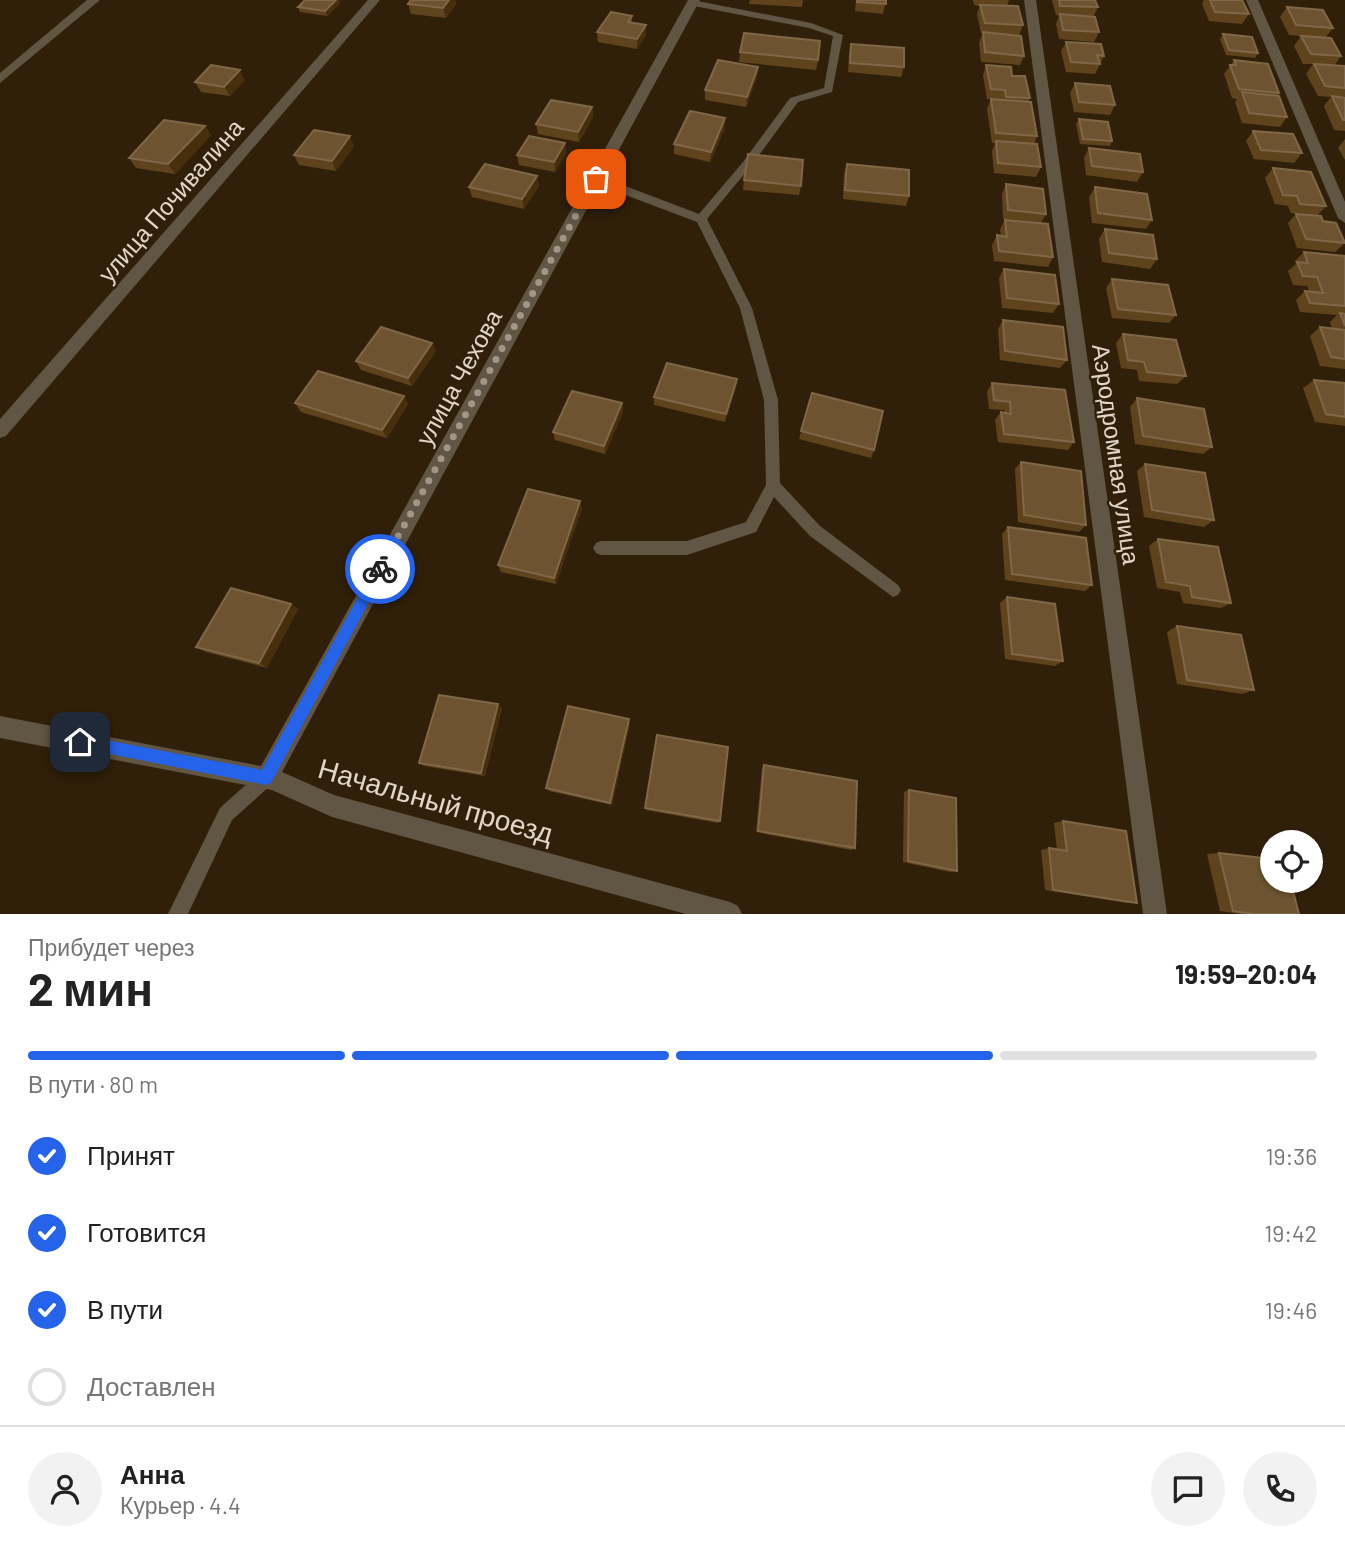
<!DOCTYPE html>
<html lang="ru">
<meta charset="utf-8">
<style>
body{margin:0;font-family:Barlow,sans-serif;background:#f2f2f2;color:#222;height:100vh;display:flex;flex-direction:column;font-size:26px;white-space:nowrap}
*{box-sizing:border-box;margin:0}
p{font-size:23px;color:#767676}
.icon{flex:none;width:38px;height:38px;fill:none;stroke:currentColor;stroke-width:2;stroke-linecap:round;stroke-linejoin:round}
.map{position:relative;height:914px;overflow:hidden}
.details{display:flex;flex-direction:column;background:#fff;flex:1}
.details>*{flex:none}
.fabs{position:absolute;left:1260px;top:830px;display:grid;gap:14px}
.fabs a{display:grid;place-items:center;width:63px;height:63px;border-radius:50%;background:#fff;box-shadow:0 2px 5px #0004;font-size:35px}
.pin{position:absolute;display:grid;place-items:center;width:60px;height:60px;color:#fff;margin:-30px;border-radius:14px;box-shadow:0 4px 10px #0006}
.courier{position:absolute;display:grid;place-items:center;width:70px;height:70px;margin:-35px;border:5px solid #2563eb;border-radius:50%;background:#fff;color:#222;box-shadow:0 2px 9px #0007}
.summary em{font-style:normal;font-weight:700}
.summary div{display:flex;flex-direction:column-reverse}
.summary{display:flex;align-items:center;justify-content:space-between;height:119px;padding:0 28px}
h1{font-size:46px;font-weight:700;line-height:52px}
.bar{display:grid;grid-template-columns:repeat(4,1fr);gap:10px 7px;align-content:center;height:84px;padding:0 28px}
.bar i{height:9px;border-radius:5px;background:#e0e0e0}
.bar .on{background:#2563eb}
.bar p{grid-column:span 4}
.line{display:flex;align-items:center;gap:18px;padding:0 28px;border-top:2px solid #e0e0e0}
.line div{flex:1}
.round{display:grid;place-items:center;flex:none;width:74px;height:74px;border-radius:37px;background:#f2f2f2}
ol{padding:0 28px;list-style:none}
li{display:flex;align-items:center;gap:21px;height:77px}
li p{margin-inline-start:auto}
li .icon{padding:7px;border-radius:50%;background:#2563eb;color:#fff;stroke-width:4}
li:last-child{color:#767676}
li i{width:38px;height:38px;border:4px solid #e0e0e0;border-radius:50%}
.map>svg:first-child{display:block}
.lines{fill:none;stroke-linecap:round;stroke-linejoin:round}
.lane{fill:#615544;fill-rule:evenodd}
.street{fill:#615544;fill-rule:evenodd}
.wall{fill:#5f431d}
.shaded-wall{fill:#472e0d}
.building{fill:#6d532f;stroke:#7f6748;stroke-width:2}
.route{fill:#2563eb}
.done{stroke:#a49686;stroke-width:7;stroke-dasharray:0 12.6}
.labels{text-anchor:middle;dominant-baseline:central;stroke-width:5;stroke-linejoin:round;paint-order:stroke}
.street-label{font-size:24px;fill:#e2d6c9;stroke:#312009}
.near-street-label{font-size:28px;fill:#e2d6c9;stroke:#312009}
</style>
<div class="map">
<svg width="1345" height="914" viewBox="0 0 1345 914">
<rect width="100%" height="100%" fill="#312009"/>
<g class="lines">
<path class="lane" d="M692,0l119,23 32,12 -11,57 -34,10 -47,64 -44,53 45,89 26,92 2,83 40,43 78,59 3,5 -3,5 -5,2 -83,-61 -36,-39 -18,35 -69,23h-86l-5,-2 -3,-5 3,-5 5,-2h86l59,-19 20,-37 -2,-85 -24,-92 -43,-86 -106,-40 -1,-3 1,-3h8l100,38 44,-52 47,-64 34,-10 9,-52 -24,-8 -120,-23v-4z
M266,769l6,3 3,6 -3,6 -40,36 -44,94h-20l52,-106 40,-36z"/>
<path class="street" d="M87,0h13l-100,83v-10z
M368,0h12l-374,436 -6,2v-19z
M688,0h12l-418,772 52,23 396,107 8,4 4,8h-56l-354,-97 -60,-27 -272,-52v-22l261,50z
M1024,0h12l131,914h-24z
M1246,0h12l87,202v21l-7,-5z"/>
</g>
<path class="wall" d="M305,0h34l1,3 -13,13 -27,-4 -2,-5z
M411,0h44l1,4 -10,14 -35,-4 -3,-10z
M750,0h53l-1,7 -53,-3z
M856,0h30l-3,14 -28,-3z
M973,0h36l-2,6 16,19 -4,10 -24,-2 29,23 -4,9 -39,-3 -2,-20 4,-9h-2l-4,-19 3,-8 -6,-1z
M1052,0h43l3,7 -5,10 6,15 -5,10 -35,-3 -3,-15 3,-8 -3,-1z
M1204,0h38l7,14 -7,10 -33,-3 -7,-17z
M1287,7l46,21 -8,10 16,18 -7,10h11v65l-11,-1 -10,-24 7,-9 -13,-1 -12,-22 7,-10h-10l-9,-18 7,-10 10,1 -22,-2 -9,-18z
M632,16v6l14,13 -9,14 -39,-7 -1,-10z
M1223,34l35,19 -3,5 -29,-3 -6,-16z
M1066,42l38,14 -9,18 -29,-2 -5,-21z
M851,44l53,23 -3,10 -53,-5 1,-18z
M740,52l78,8 -2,10 -77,-8z
M1234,60l45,33 -2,3 10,21 -7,10 -38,-4 -7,-21 2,-3 -5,-1 -8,-24z
M986,65l26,11 18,22 -2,4 9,34 -3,8 7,23 -5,10 -42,-4 -2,-22 3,-8h-3l-5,-34 4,-10h-4l-4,-24z
M758,67l-1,10 -11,30 -41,-7v-10z
M245,80l-15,16 -29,-4 -6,-10z
M1075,83l40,22 -5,10 -36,-3 -4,-19z
M592,107l1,10 -14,25 -41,-8 -2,-10z
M725,118v10l-15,34 -36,-8v-10z
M1079,119l33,22 -2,5 -30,-2 -4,-20z
M205,126l6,9 -36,39 -39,-6 -7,-10z
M1253,131l49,22 -8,10 -40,-4 -8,-18z
M1345,139v21l-7,-12z
M565,143l1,10 -11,19 -36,-7 -2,-10z
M354,146l-18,25 -37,-6 -5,-10z
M1089,148l54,24 -6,10 -51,-7 -2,-17z
M847,164l62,32 -3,10 -63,-7 1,-26z
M1273,168l53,38 -9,10 28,27 -10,9 -38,-4 -9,-25 8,-9 -5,-1 -3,-7 -13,-2 -10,-26z
M537,176l2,10 -15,23 -52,-12 -3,-10z
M744,180l57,6 -2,9 -56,-5z
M1006,184l40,30 -5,9 12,34 -5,10 -54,-6 -2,-16 5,-10 4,1 -1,-7 5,-9 13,1 -15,-2 -1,-25z
M1095,187l57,33 -6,9 -54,-6 -3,-26z
M1105,229l52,30 -7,10 -48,-7 -3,-23z
M1304,252l41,4v113l-25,-3 -10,-30 10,-9 12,2 -2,-7 7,-7 -37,-3 -4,-12 9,-9h4l-2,-5 -14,-1 -5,-14 8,-7 -1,-3z
M1004,269l55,35 -6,9 -51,-5 -3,-30z
M1112,279l64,36 -7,8 -57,-5 -6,-30z
M1003,320l64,40 -7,8 -60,-8 -2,-31z
M1123,334l63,42 -9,8 -38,-3 -2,-11 -16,-2 -5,-25z
M436,351l-24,35 -51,-16 -5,-9z
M737,379l-1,9 -11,34 -71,-17v-8z
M1314,380l31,3v43l-30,-4 -12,-34z
M992,383l82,59 -6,8 -70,-8 -3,-22 6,-8 4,1 -1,-3 -15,-1 -2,-17z
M812,393l62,57 -3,8 -72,-19z
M404,396l4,8 -21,34 -86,-26 -6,-9z
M1137,398l75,49 -9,7 -68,-10 -5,-37z
M622,403l1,9 -18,42 -50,-14 -2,-8z
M1021,462l65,63 -7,7 -61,-10 -3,-53z
M1145,464l69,56 -10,7 -60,-10 -7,-46z
M582,508l-26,76 -55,-12 -3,-7z
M1008,527l84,58 -7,6 -80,-11 -3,-46z
M1158,539l73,64 -10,5 -38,-5 -3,-11 -23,-4 -8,-42z
M1007,597l56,64 -8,5 -50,-7 -5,-56z
M291,604l7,5 -31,59 -61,-16 -10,-5z
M1177,626l77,64 -12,4 -65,-10 -10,-52z
M502,708l-17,68 -61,-10 -5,-3z
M630,723l-18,82 -63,-14 -3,-3z
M764,765l91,83 -4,2 -95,-18 6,-64z
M909,790l48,81 -7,1 -47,-10 1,-70z
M645,808l75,13 -2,2 -72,-13z
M1063,821l74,82h-10l-82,-13 -4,-40 8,-2 8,2 -3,-27z
M1219,853l80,61h-58l-21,-3 -13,-57z"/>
<path class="shaded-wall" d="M336,0h3l1,3 -13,13 -2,-5z
M449,0h6l1,4 -10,14 -3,-10z
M646,25v10l-9,14v-10z
M758,67l-1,10 -11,30 1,-10z
M240,70l5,10 -15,16 -6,-9z
M592,107l1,10 -14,25 -1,-10z
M725,118v10l-15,34 1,-10z
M205,126l6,9 -36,39 -7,-10z
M350,136l4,10 -18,25 -4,-10z
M565,143l1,10 -11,19 -1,-10z
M537,176l2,10 -15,23 -2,-10z
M432,343l4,8 -24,35 -4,-8z
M737,379l-1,9 -11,34 1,-8z
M404,396l4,8 -21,34 -5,-8z
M622,403l1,9 -18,42 -1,-8z
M580,501l2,7 -26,76 -2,-6z
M291,604l7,5 -31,59 -8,-5z
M498,704l4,4 -17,68 -4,-3z
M629,719l1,4 -18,82 -2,-2z"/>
<path class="building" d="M305,0h31l-11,11 -27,-4z
M411,0h38l-6,8 -35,-4z
M857,0h29v4l-29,-2z
M1059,0h36l3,7 -38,-1z
M1210,0h32l7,14 -34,-2z
M980,5l38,1 5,19 -38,-2z
M1287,7l36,3 10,18 -37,-3z
M611,12l21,4 -4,6 18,3 -9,14 -40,-7z
M1060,14l35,3 4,15 -36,-2z
M983,32l38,4 3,20 -39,-4z
M744,33l76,8 -2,19 -78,-8z
M1223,34l29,3 6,16 -29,-3z
M1301,36l30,2 10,18 -30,-2z
M1066,42l35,2 3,12 -7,-1 3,9 -29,-2z
M851,44l53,4v19l-54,-4z
M718,60l40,7 -11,30 -42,-7z
M1234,60l34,4 11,29 -40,-4 -9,-24h6z
M1314,64l31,2v22l-20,-2z
M211,65l29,5 -16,17 -29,-5z
M986,65l25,2 1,9h13l5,22 -24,-1 -1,-7 -14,-1z
M1075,83l35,3 5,19 -36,-3z
M1242,92l37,4 8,21 -38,-4z
M1332,96l13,2v22h-2z
M991,99l40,3 6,34 -41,-3z
M551,100l41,7 -14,25 -42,-8z
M690,111l35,7 -14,34 -37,-8z
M1079,119l29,3 4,19 -29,-2z
M164,120l41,6 -37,38 -39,-6z
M314,130l36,6 -18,25 -38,-6z
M1253,131l40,3 9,19 -41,-3z
M529,136l36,7 -11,19 -37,-7z
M996,141l41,3 4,23 -43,-4z
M1089,148l51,6 3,18 -51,-6z
M748,154l55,6 -2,26 -57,-6z
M485,164l52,12 -15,23 -53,-12z
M847,164l62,6v26l-64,-6z
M1273,168l38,4 15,34 -26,-2 -3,-8 -14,-1z
M1006,184l37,5 3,25 -38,-4z
M1095,187l52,7 5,26 -54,-7z
M1296,214l25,2 2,5 13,2 9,20 -39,-4z
M1005,220l43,4 5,33 -54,-6 -2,-16 10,2z
M1105,229l48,6 4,24 -48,-6z
M1304,252l41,4v50l-35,-3 -5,-12 18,2 -6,-16 -14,-1 -6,-14 11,1z
M1004,269l51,6 4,29 -52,-6z
M1112,279l56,6 8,30 -58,-6z
M1340,313l5,1v12z
M1003,320l60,7 4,33 -62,-9z
M381,327l51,16 -24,35 -52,-17z
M1320,327l25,3v29l-14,-2z
M1123,334l53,6 10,36 -39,-4 -3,-10 -16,-2z
M667,363l70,16 -11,35 -72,-17z
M318,371l86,25 -22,34 -87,-27z
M1314,380l31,3v34l-19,-3z
M992,383l73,7 9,52 -70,-8 -3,-22 10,2 -1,-12 -16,-2z
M572,391l50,12 -18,43 -51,-14z
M812,393l71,18 -9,39 -73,-19z
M1137,398l67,11 8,38 -69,-11z
M1021,462l60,9 5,54 -62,-10z
M1145,464l60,9 9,47 -62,-10z
M528,489l52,12 -26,77 -56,-13z
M1008,527l78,11 6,47 -80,-11z
M1158,539l60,8 13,56 -39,-6 -2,-11 -24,-4z
M231,588l60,16 -32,59 -63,-16z
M1007,597l48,7 8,57 -51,-7z
M1177,626l64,9 13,55 -67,-10z
M439,695l59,9 -17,69 -62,-10z
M568,706l61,13 -19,84 -64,-15z
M657,735l71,12 -8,74 -75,-13z
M764,765l93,16 -2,67 -97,-17z
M909,790l47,8 1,73 -49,-10z
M1063,821l63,10 11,72 -84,-13 -4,-42 18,3z
M1219,853l53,6v21h18l9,34h-46l-20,-3z"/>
<path class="route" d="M380,564l5,1v8l-114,210 -5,2 -191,-38v-10l5,-2 182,35 114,-205z"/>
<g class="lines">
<path class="done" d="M380,569l216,-390"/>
</g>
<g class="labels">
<g class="street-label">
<text transform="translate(170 200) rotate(-49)">улица Почивалина</text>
<text transform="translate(458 377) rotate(-61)">улица Чехова</text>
<text transform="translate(1117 454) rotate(82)">Аэродромная улица</text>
</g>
<g class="near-street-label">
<text transform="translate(436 800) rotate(16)">Начальный проезд</text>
</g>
</g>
</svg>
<div class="fabs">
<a><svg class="icon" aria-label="locate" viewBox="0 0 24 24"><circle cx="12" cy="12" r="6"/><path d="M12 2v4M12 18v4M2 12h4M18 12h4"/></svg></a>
</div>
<div class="pin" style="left:596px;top:179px;background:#ea580c"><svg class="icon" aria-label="bag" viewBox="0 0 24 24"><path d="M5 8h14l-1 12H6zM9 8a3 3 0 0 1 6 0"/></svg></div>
<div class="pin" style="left:80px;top:742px;background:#1f2937"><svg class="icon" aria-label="home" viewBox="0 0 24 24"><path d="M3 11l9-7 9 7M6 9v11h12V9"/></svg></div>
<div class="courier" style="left:380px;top:569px"><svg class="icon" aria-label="bike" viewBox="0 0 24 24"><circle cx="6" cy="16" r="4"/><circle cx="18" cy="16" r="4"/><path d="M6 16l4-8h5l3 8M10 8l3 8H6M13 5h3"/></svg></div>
</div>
<section class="details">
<div class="summary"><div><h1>2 мин</h1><p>Прибудет через</p></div><em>19:59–20:04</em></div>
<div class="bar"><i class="on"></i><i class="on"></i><i class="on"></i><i></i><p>В пути · 80 m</p></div>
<ol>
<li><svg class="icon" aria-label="check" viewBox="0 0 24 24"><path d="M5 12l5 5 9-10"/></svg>Принят<p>19:36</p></li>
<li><svg class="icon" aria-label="check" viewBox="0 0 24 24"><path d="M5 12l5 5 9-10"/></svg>Готовится<p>19:42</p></li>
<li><svg class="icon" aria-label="check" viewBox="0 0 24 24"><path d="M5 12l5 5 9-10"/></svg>В пути<p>19:46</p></li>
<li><i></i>Доставлен</li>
</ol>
<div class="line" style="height:126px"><a class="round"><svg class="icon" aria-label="person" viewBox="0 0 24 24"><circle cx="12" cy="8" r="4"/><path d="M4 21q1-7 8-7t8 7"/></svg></a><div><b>Анна</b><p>Курьер · 4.4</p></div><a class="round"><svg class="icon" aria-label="chat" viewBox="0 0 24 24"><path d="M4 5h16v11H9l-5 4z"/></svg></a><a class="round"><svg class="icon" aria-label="phone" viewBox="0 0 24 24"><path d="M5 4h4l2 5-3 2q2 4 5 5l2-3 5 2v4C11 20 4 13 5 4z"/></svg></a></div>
</section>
